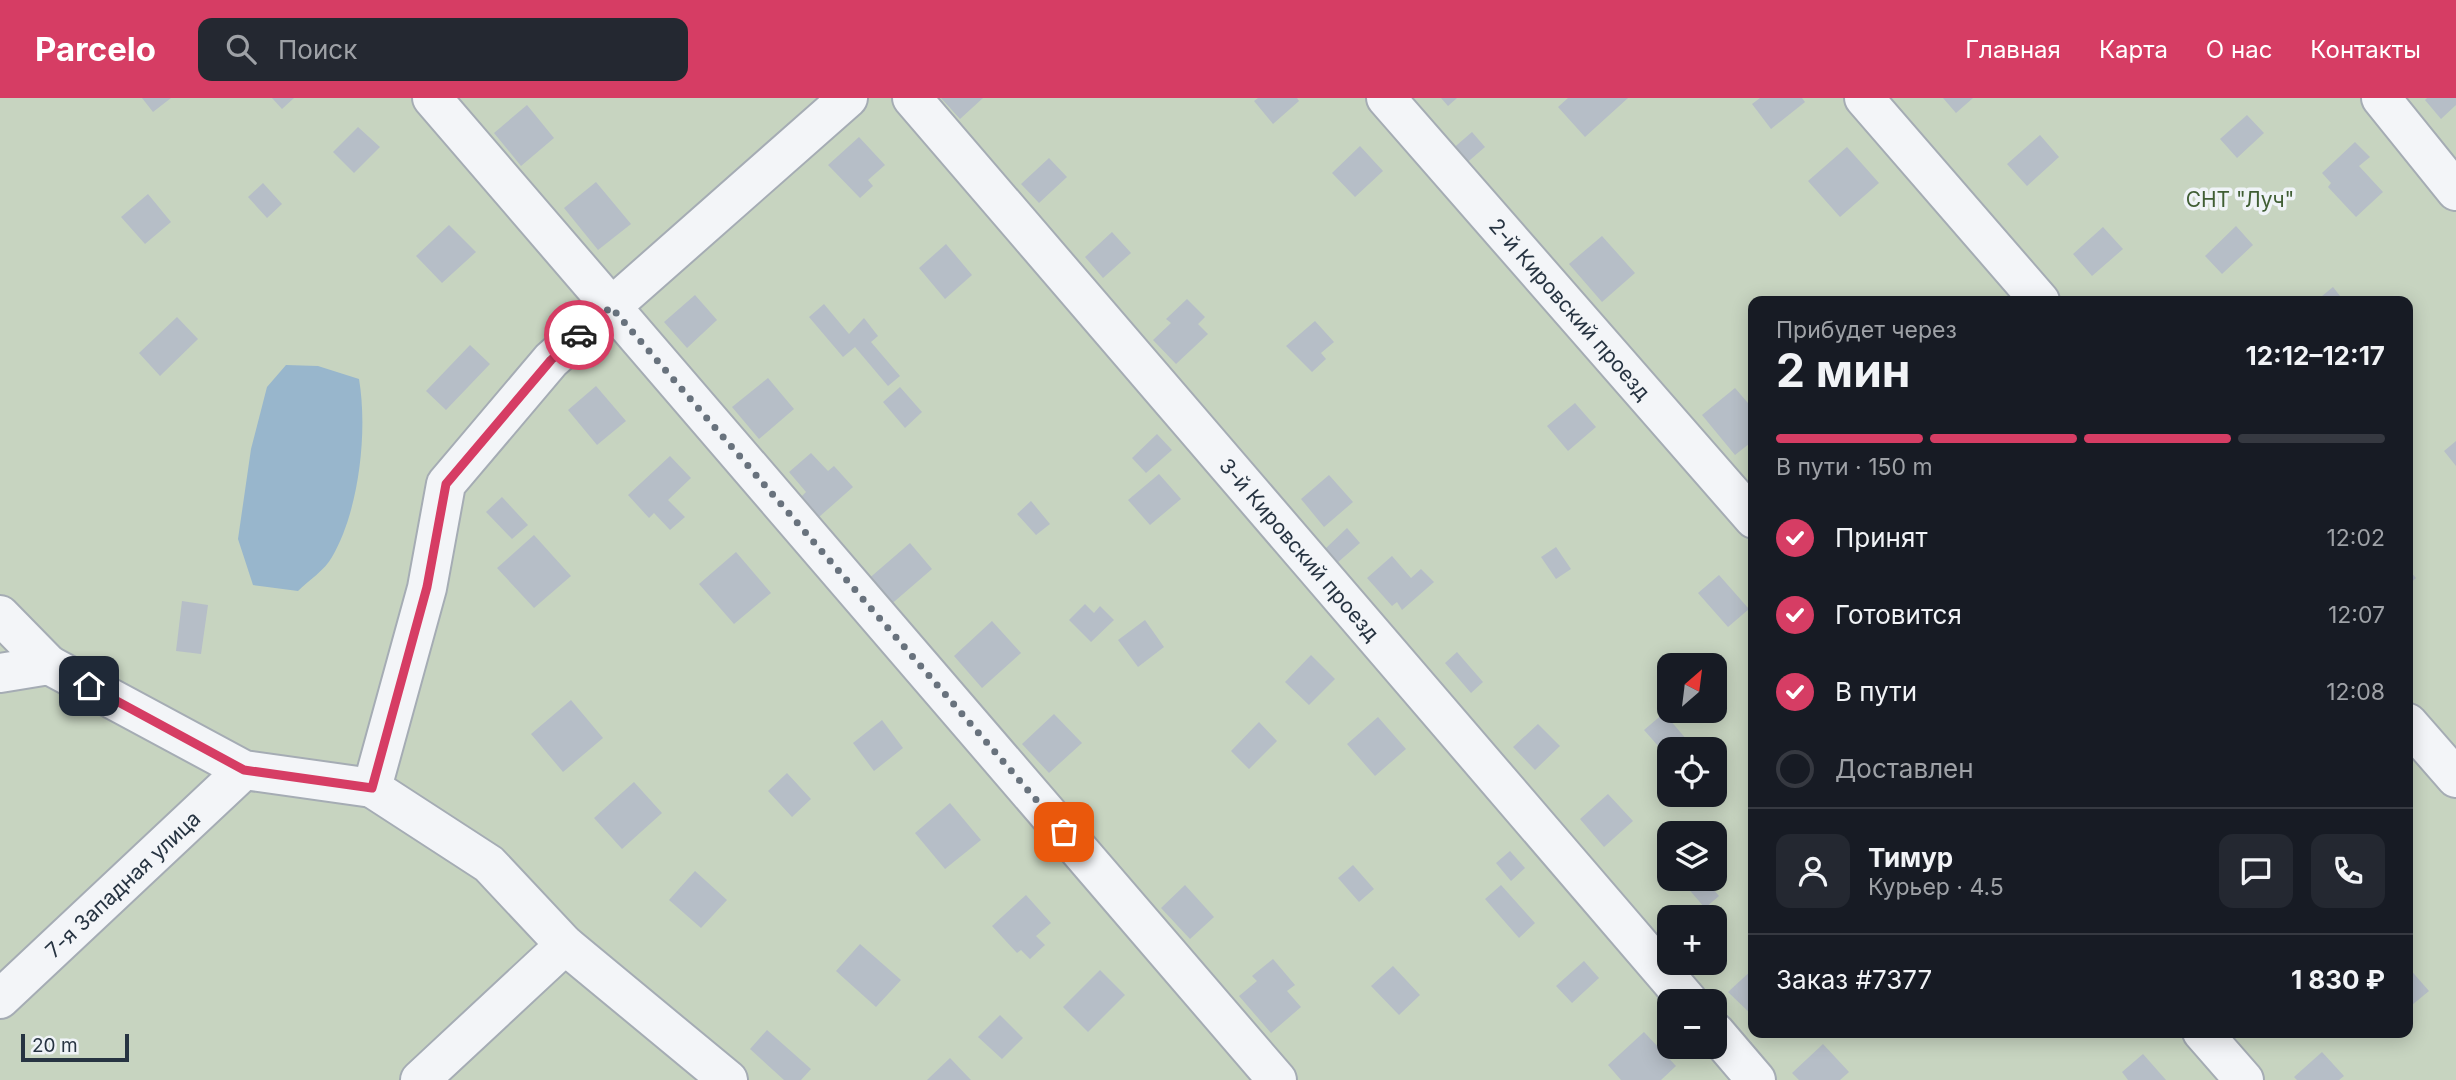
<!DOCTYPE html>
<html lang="ru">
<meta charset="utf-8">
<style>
body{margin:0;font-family:Inter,sans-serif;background:#242831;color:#f1f3f6;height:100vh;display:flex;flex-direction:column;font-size:26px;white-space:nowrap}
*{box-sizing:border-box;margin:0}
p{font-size:23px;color:#9ea1a6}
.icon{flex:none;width:38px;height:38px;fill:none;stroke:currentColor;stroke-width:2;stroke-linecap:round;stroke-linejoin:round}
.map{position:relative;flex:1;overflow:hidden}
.drawer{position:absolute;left:1748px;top:198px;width:665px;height:742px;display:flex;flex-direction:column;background:#171b24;border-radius:14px;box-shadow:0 4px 18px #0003}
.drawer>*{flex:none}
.needle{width:46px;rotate:28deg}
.controls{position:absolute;left:1657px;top:555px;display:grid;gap:14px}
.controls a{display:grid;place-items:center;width:70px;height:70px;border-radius:14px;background:#171b24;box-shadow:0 4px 18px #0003;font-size:35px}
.scale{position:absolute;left:21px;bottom:18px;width:108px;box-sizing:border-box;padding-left:7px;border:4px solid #273442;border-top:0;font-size:19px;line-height:24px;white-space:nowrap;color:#273442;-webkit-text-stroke:5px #eff3f7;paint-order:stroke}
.pin{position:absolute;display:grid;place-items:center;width:60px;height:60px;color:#fff;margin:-30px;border-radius:14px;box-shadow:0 4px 10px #0006}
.courier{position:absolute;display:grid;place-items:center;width:70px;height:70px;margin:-35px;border:5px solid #d63d64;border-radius:50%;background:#fff;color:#222;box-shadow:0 2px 9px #0007}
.summary em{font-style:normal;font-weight:700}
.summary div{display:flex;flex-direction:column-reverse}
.summary{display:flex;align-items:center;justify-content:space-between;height:119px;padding:0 28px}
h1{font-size:46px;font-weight:700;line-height:52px}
.bar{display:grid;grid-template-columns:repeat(4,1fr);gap:10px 7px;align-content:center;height:84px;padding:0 28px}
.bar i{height:9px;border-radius:5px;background:#363941}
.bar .active{background:#d63d64}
.bar p{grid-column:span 4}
.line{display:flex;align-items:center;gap:18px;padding:0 28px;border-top:2px solid #363941}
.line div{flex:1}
.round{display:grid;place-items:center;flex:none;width:74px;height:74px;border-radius:14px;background:#242831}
ol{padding:0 28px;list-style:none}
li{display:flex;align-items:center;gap:21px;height:77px}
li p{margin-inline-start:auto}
li .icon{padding:7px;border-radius:50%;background:#d63d64;color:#fff;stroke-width:4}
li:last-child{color:#9ea1a6}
li i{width:38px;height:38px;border:4px solid #363941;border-radius:50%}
header{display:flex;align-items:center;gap:42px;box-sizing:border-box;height:98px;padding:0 35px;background:#d63d64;color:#fff}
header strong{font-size:33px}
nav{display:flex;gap:38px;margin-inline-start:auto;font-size:24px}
.search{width:490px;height:63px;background:#242831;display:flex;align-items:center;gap:18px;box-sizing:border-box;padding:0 24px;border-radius:14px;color:#9ea1a6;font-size:26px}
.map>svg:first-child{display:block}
.green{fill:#c7d4c0;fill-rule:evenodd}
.water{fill:#98b6cc}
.building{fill:#b6bec7}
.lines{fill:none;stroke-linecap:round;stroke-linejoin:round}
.minor-casing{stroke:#a5acb4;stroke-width:42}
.minor{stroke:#f3f5f8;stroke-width:38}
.done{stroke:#68727d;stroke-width:7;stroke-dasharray:0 12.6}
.route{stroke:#d63d64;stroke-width:9}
.labels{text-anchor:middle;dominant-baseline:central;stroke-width:7;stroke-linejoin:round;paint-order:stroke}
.park-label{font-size:21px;fill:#405e34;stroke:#eff3f7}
.street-label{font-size:21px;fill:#273442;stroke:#eff3f7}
</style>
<header>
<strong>Parcelo</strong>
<div class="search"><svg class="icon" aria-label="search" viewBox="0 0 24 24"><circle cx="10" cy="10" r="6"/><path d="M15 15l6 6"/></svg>Поиск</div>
<nav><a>Главная</a><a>Карта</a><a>О нас</a><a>Контакты</a></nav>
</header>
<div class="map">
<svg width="2456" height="982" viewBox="0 0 2456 982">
<rect width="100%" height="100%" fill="#e0e4ea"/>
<path class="green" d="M0,0h2456v982h-2456zM1754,203h654v731h-654zM1670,567h45v45h-45zM1670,651h45v45h-45zM1670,735h45v45h-45zM1670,819h45v45h-45zM1670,903h45v45h-45z"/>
<path class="water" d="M286,267l32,1 41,13c9,53 0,132 -27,178 -7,13 -24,24 -34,34l-45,-6 -15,-46 13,-90 16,-62z"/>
<path class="building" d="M142,0h29l-18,14z
M272,0h22l-12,11z
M941,0h42l-23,21z
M1258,0h39l2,3 -26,23 -19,-23z
M1441,0h16l-9,8z
M1568,0h60l-43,39 -27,-30z
M1760,0h42l3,4 -34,27 -19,-25z
M1943,0h30l-17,15z
M2427,0h29v7l-15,14 -16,-19z
M527,7l27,33 -33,28 -27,-33z
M2247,17l17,18 -27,25 -17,-19z
M358,29l22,20 -26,26 -21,-21z
M1472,34l13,15 -22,19 -13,-15z
M2040,37l19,22 -32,29 -20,-22z
M859,39l26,28 -17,15 5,6 -13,12 -32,-33z
M2355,44l15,15 -11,9 24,26 -27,25 -28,-30 3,-4 -9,-10z
M1360,48l23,25 -28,26 -23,-24z
M1847,49l32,36 -39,34 -32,-36z
M1049,60l18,19 -28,26 -18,-19z
M596,84l35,42 -33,26 -34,-42z
M263,85l19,21 -15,14 -19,-21z
M148,96l23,28 -26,22 -24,-27z
M449,127l27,27 -34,31 -26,-27z
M2236,128l17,19 -31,29 -17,-18z
M2103,129l20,22 -31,27 -19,-22z
M1112,134l19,21 -28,25 -18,-21z
M1602,138l33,37 -33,29 -33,-38z
M946,146l26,31 -27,24 -26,-31z
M2333,189l11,14h-28z
M695,197l22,25 -30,28 -23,-26z
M1187,201l18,18 -7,7 10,10 -32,30 -23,-24 18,-17 -5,-4z
M824,206l25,30 15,-16 14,18 -7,6 29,34 -12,10 -33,-39 -12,10 -34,-40z
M177,219l21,22 -38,37 -21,-23z
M1315,223l19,21 -13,11 5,6 -14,13 -26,-26z
M470,247l20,19 -44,46 -20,-19z
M768,280l26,31 -35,30 -27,-32z
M596,288l30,35 -29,24 -29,-35z
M900,289l22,25 -17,16 -22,-26z
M1735,290l19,22v30l-19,15 -33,-40z
M1575,305l21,24 -28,24 -21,-25z
M1157,336l15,16 -26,23 -14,-15z
M2456,343v25l-12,-15z
M811,355l17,18 6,-5 19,21 -34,30 -18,-20 5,-5 -17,-20z
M670,358l21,22 -23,22 17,17 -15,13 -16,-17 -5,5 -21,-23z
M1159,376l22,25 -31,26 -22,-25z
M1329,377l24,27 -29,25 -23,-28z
M502,399l26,28 -16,14 -26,-27z
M1031,403l19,23 -14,11 -19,-21z
M1347,430l13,15 -23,20 -12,-14z
M534,437l37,41 -37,32 -37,-40z
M910,445l22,26 -44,38 -22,-26z
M1556,449l15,22 -15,10 -15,-22z
M736,454l35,41 -37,31 -35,-40z
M1392,458l19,22 10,-9 13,13 -32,28 -5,-8 -5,4 -25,-28z
M2408,471l8,9 -8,7z
M1719,477l30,34 -21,18 -30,-34z
M182,503l26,4 -7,49 -25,-3z
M1085,506l9,9 6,-7 14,14 -23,22 -22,-22z
M1145,522l19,27 -26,20 -20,-27z
M992,523l29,32 -39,35 -28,-32z
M1457,554l26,30 -12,11 -26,-30z
M1311,557l24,24 -26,26 -24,-23z
M571,602l32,38 -40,34 -32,-38z
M1664,615l23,27 -10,9h-7l-2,8 -24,-27z
M1054,616l28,29 -33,30 -27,-29z
M1378,619l28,32 -31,27 -28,-32z
M882,622l21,28 -29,23 -21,-28z
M1259,624l18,19 -28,28 -18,-18z
M1538,626l22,22 -25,24 -22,-23z
M787,675l24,26 -19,18 -24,-26z
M634,684l28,31 -40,36 -28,-31z
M1608,696l25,27 -29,26 -24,-28z
M950,705l31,37 -36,29 -30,-36z
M1510,753l15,17 -14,13 -15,-18z
M1353,767l21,24 -15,13 -21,-24z
M695,773l32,29 -26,28 -32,-28z
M1679,780h25l15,18 -14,12z
M1185,787l29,32 -24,22 -29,-31z
M1501,787l34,38 -16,15 -34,-39z
M1026,797l25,28 -15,13 9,9 -15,14 -9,-9 -4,3 -25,-27z
M860,846l41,36 -25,27 -40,-36z
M1273,861l22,26 -8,6 14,16 -30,26 -32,-37 18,-15 -5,-5z
M1584,863l15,17 -27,25 -16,-17z
M1393,868l27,29 -21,20 -28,-29z
M2408,869l21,24 -17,14 -4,-5z
M1754,870v49l-26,-25z
M1100,872l25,25 -37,37 -25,-25z
M1000,917l23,23 -21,21 -24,-22z
M767,932l44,39 -10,11h-17l-34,-31z
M1644,934l32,34 -15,14h-40l-13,-15z
M1823,946l26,28 -9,8h-41l-7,-7z
M2322,954l22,24 -5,4h-42l-3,-3z
M2143,956l23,26h-38l-6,-8z
M950,960l21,22h-44z"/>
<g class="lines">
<defs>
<g id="minor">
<path d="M432,0l845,982"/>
<path id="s1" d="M912,0l776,903"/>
<path id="s2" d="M1386,0l368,421"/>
<path d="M1864,0l176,203"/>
<path d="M2381,0l75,93"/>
<path d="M0,517l49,50"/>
<path d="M0,575l49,-8 195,105 128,18"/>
<path d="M2408,625l48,55"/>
<path id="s3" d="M0,901l244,-229"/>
<path d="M1715,934l41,48"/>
<path d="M2202,934l42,48"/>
<path d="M420,982l145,-135"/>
<path d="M728,982l-163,-135 -76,-81 -117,-76 55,-200 19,-104 105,-124 297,-262"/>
</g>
</defs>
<use href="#minor" class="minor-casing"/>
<use href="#minor" class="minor"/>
</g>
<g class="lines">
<path class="done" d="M579,237l32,-28 453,525"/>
<path class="route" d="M89,588l155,84 128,18 55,-201 19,-103 105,-124 28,-25"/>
</g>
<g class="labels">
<g class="park-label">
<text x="2240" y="101">СНТ "Луч"</text>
</g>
<g class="street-label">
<text stroke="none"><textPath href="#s2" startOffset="280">2-й Кировский проезд</textPath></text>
<text stroke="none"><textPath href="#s1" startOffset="595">3-й Кировский проезд</textPath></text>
<text stroke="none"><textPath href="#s3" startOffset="168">7-я Западная улица</textPath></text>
</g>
</g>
</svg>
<div class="controls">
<a><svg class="needle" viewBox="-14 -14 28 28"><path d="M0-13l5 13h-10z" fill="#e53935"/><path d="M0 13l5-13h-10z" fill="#9ea1a6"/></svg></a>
<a><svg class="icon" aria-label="locate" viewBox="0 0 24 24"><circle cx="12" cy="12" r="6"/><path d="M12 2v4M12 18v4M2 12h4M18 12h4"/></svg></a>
<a><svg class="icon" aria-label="layers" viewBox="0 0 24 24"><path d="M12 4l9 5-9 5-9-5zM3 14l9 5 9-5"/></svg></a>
<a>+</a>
<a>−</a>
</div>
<div class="scale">20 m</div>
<div class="pin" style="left:1064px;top:734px;background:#ea580c"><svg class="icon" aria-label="bag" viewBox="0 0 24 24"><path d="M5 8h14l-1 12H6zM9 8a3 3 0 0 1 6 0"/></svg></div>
<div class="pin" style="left:89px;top:588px;background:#1f2937"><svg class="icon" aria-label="home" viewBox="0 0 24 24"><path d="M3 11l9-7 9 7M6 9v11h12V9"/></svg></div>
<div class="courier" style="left:579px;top:237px"><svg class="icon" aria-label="car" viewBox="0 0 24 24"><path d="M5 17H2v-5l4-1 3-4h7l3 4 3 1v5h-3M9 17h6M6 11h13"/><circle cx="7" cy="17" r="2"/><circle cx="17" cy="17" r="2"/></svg></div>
<section class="drawer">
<div class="summary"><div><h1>2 мин</h1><p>Прибудет через</p></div><em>12:12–12:17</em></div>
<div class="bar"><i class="active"></i><i class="active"></i><i class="active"></i><i></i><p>В пути · 150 m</p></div>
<ol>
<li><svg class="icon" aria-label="check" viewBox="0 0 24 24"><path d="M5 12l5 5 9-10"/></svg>Принят<p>12:02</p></li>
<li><svg class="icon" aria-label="check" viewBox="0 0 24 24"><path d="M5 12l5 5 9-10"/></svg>Готовится<p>12:07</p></li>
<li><svg class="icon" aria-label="check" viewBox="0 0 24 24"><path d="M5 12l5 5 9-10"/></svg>В пути<p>12:08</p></li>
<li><i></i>Доставлен</li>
</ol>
<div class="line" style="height:126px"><a class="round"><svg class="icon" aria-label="person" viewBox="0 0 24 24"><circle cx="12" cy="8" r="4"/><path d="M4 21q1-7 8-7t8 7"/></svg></a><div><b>Тимур</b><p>Курьер · 4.5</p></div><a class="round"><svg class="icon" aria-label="chat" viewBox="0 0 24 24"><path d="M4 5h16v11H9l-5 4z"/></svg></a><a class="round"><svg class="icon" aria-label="phone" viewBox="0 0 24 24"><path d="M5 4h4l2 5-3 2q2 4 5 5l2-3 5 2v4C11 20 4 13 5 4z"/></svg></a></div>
<div class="line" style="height:91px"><div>Заказ #7377</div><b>1 830 ₽</b></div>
</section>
</div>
